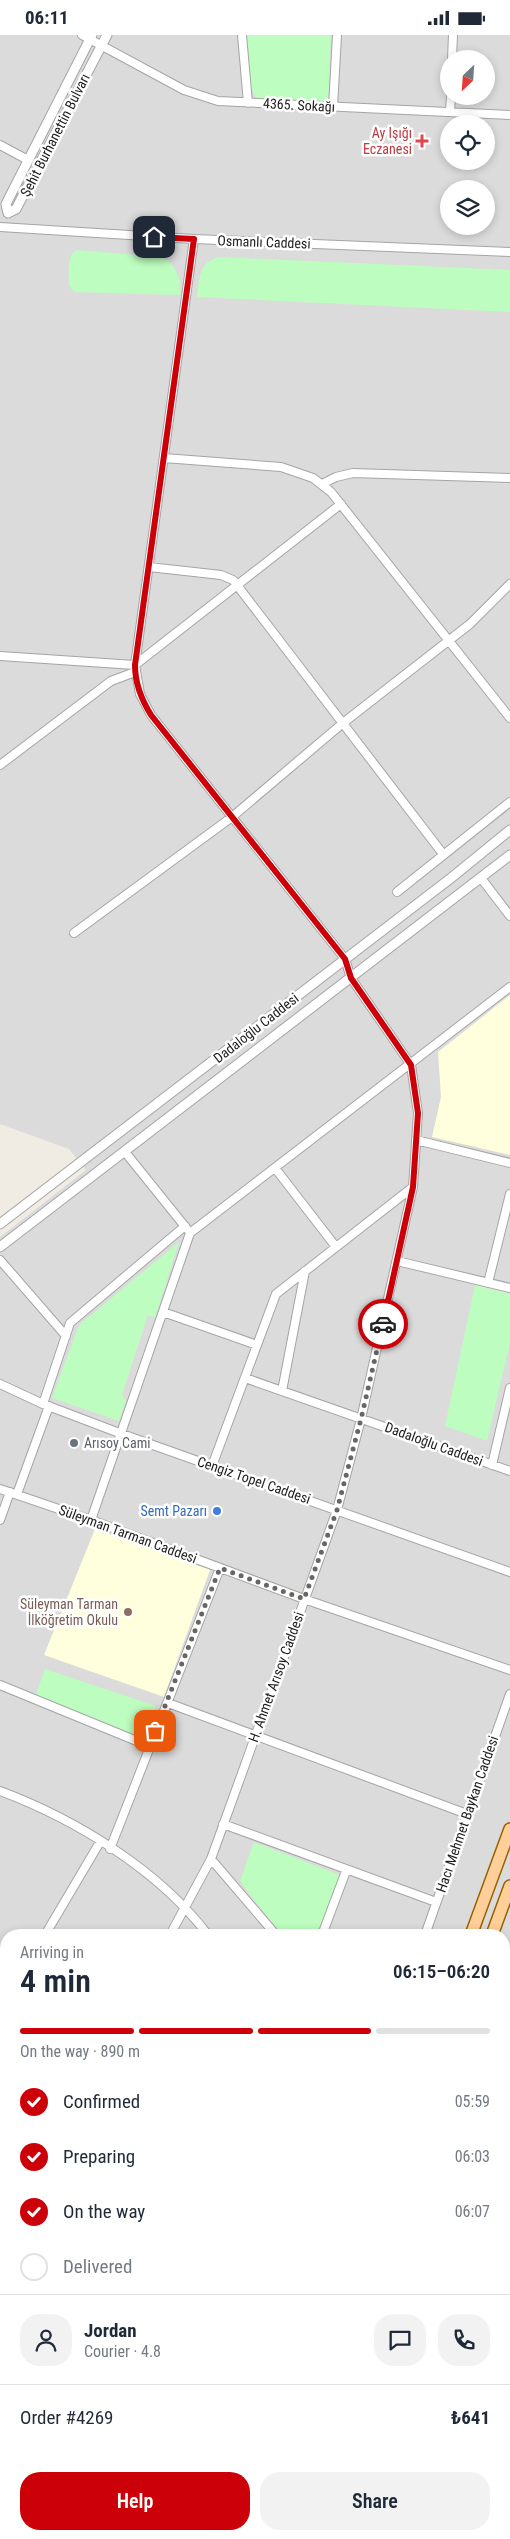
<!DOCTYPE html>
<meta charset="utf-8">
<style>
body{margin:0;font-family:"Roboto Condensed",sans-serif;background:#f2f2f3;color:#1f2937;height:100vh;display:flex;flex-direction:column;font-size:19px;white-space:nowrap}
*{box-sizing:border-box;margin:0}
p{font-size:16px;color:#747a83}
.icon{flex:none;width:28px;height:28px;fill:none;stroke:currentColor;stroke-width:2;stroke-linecap:round;stroke-linejoin:round}
.map{position:relative;flex:1;overflow:hidden}
.drawer{position:absolute;left:0px;top:1894px;width:510px;height:611px;display:flex;flex-direction:column;background:#fff;border-radius:20px 20px 0 0;box-shadow:0 2px 8px #0003}
.drawer>*{flex:none}
.needle{width:32px;rotate:205deg}
.tools{position:absolute;left:440px;top:15px;display:grid;gap:10px}
.tools a{display:grid;place-items:center;width:55px;height:55px;border-radius:50%;background:#fff;box-shadow:0 2px 8px #0003;font-size:25px}
.pin{position:absolute;display:grid;place-items:center;width:42px;height:42px;color:#fff;margin:-21px;border-radius:10px;box-shadow:0 2px 8px #0006}
.courier{position:absolute;display:grid;place-items:center;width:50px;height:50px;margin:-25px;border:4px solid #cc0008;border-radius:50%;background:#fff;color:#222;box-shadow:0 1px 6px #0007}
.headline em{font-style:normal;font-weight:600}
.headline div{display:flex;flex-direction:column-reverse}
.headline{display:flex;align-items:center;justify-content:space-between;height:85px;padding:0 20px}
h1{font-size:32px;font-weight:600;line-height:38px}
.bar{display:grid;grid-template-columns:repeat(4,1fr);gap:8px 5px;align-content:center;height:60px;padding:0 20px}
.bar i{height:6px;border-radius:4px;background:#e0e1e3}
.bar .current{background:#cc0008}
.bar p{grid-column:span 4}
.line{display:flex;align-items:center;gap:12px;padding:0 20px;border-top:1px solid #e0e1e3}
.line div{flex:1}
.round{display:grid;place-items:center;flex:none;width:52px;height:52px;border-radius:20px;background:#f2f2f3}
ol{padding:0 20px;list-style:none}
li{display:flex;align-items:center;gap:15px;height:55px}
li p{margin-inline-start:auto}
li .icon{padding:5px;border-radius:50%;background:#cc0008;color:#fff;stroke-width:4}
li:last-child{color:#747a83}
li i{width:28px;height:28px;border:2px solid #e0e1e3;border-radius:50%}
.cta{display:flex;gap:10px;margin-top:auto;padding:10px 20px}
.cta a{flex:1;height:58px;border-radius:20px;background:#cc0008;color:#fff;font-size:20px;font-weight:600;line-height:58px;text-align:center}
.cta a+a{background:#f2f2f3;color:#1f2937}
.status{display:flex;justify-content:space-between;align-items:center;height:35px;padding:0 25px;background:#fff;direction:ltr}
.status svg{height:14px;fill:currentColor}
.map>svg:first-child{display:block}
.residential{fill:#dcdbdb;fill-rule:evenodd}
.education{fill:#fffedd}
.park{fill:#bdfdbf}
.pitch{fill:#7be4b8}
.lines{fill:none;stroke-linecap:round;stroke-linejoin:round}
.minor-casing{stroke:#a5a5a5;stroke-width:10}
.tertiary-casing{stroke:#a5a5a5;stroke-width:11}
.primary-casing{stroke:#986000;stroke-width:14}
.minor{stroke:#fff;stroke-width:8}
.tertiary{stroke:#fff;stroke-width:9}
.primary{stroke:#ffcf99;stroke-width:11}
.done{stroke:#686663;stroke-width:5;stroke-dasharray:0 9}
.route{stroke:#cc0008;stroke-width:6}
.health-dot{fill:#e0444e;stroke:#fff;stroke-width:2}
.worship-dot{fill:#6b7280;stroke:#fff;stroke-width:2}
.shop-dot{fill:#3f7fe0;stroke:#fff;stroke-width:2}
.education-dot{fill:#8d6e63;stroke:#fff;stroke-width:2}
.labels{text-anchor:middle;dominant-baseline:central;stroke-width:5;stroke-linejoin:round;paint-order:stroke}
.street-label{font-size:14px;fill:#1e1e1e;stroke:#fff}
.health-label{font-size:14px;fill:#be3a42;stroke:#fff;text-anchor:end}
.worship-label{font-size:14px;fill:#5b616d;stroke:#fff;text-anchor:start}
.shop-label{font-size:14px;fill:#366cbe;stroke:#fff;text-anchor:end}
.education-label{font-size:14px;fill:#785e54;stroke:#fff;text-anchor:end}
</style>
<div class="status"><b>06:11</b><svg viewBox="0 0 49 12"><path d="M0 12V9h3v3zM5 12V6h3v6zM10 12V3h3v9zM15 12V0h3v12zM26 1h20v11H26zM47 4h2v5h-2z"/></svg></div>
<div class="map">
<svg width="510" height="2504" viewBox="0 0 510 2504">
<rect width="100%" height="100%" fill="#f0ebe3"/>
<path class="residential" d="M0,0h510v2010l-6,-2v-108h-498v474l-6,11v-1183l86,-67 -17,-21 -69,-25zM449,24h37v37h-37zM449,89h37v37h-37zM449,154h37v37h-37z"/>
<path class="education" d="M510,960v160l-78,-18 9,-40 -3,-45z
M95,1494l115,41 -46,127 -120,-42z
M0,1958l6,3v62l-6,-4z"/>
<path class="park" d="M245,0h86l-3,73 -68,-2 -9,-19z
M77,215l85,7c14,7 20,22 18,38l-106,-3 -5,-7c0,-12 -3,-29 8,-35z
M219,222l291,13v42l-313,-15c2,-18 2,-35 22,-40z
M179,1207l-24,76 -7,-3 -26,80 4,6 -7,20 -67,-23 27,-73z
M475,1250l35,9v49l-23,98 -42,-15z
M45,1634l111,37 -14,36 -109,-39z
M254,1807l86,33 -24,60h-35l-41,-54z"/>
<path class="pitch" d="M321,2499h111l-2,5h-111z"/>
<g class="lines">
<defs>
<path id="minor" d="M82,0l102,55 34,11 292,14
M242,0l6,68
M452,24l1,-24
M333,72l4,-72
M450,77l1,-16
M0,110l28,15
M0,192l194,12 316,13
M164,423l117,9 32,11 18,14 179,226
M322,449l14,-7 17,-4 157,5
M149,532l72,8 12,5 210,274
M0,621l135,9 206,-161
M0,730l111,-84 24,-9
M481,843l29,38
M397,857l113,-90
M74,898l158,-116 111,-94 127,-99 40,-40
M416,1105l94,23
M125,1117l62,77
M275,1133l61,79
M0,1225l66,76
M397,1226l113,27
M488,1248l22,-89
M163,1277l94,33
M245,1343l265,93
M0,1349l43,20 79,30 388,138
M282,1356l23,-120
M43,1369l27,-81 115,-97
M492,1430l18,-77
M212,1431l64,-172 137,-107
M0,1454l91,31 213,79 206,71
M17,1459l32,-88
M0,1485l10,-28
M91,1485l99,-287 320,-246
M0,1650l149,61
M168,1668l299,111
M0,1756c75,28 159,79 208,144
M223,1789l213,78
M110,1814l110,-281
M211,1824l65,76
M45,1900l55,-93
M170,1900l41,-76 126,-349 24,-91 52,-232 5,-74 -7,-48 -60,-87 -6,-19 -194,-244 -11,-21 -5,-29 59,-426
M322,1900l24,-64
M425,1900l85,-241
M0,1945l6,3
M504,1998l6,3
M0,2025l6,4
M0,2171l6,-10
M504,2244l6,3
M0,2285l6,5
M504,2325l6,2
M504,2356l6,3
M504,2383l6,-14
M0,2429l6,3
M0,2467l6,-18
M54,2504l2,-5
M85,2504l2,-5
M449,2504l3,-5"/>
<path id="tertiary" d="M92,0l-86,169 2,9 8,-4 91,-174
M0,1189l451,-346 59,-48
M0,1212l510,-392
M0,2372l6,-11
M0,2396l6,-11"/>
<path id="primary" d="M471,1900l39,-106
M492,1900l18,-49
M255,2504l2,-5
M273,2504l2,-5"/>
</defs>
<use href="#minor" class="minor-casing"/>
<use href="#tertiary" class="tertiary-casing"/>
<use href="#primary" class="primary-casing"/>
<use href="#minor" class="minor"/>
<use href="#tertiary" class="tertiary"/>
<use href="#primary" class="primary"/>
</g>
<g class="lines">
<path class="done" d="M155,1696l65,-163 84,31 33,-89 24,-91 22,-95"/>
<path class="route" d="M154,202l40,2 -59,426c0,19 6,34 16,50l194,244 6,19 60,87 7,48 -5,74 -30,137"/>
</g>
<path class="health-dot" d="M419.5 98.5h5v5h5v5h-5v5h-5v-5h-5v-5h5z"/>
<circle class="worship-dot" cx="74" cy="1408" r="5"/>
<circle class="shop-dot" cx="217" cy="1476" r="5"/>
<circle class="education-dot" cx="128" cy="1577" r="5"/>
<g class="labels">
<g class="street-label">
<text transform="translate(299 70) rotate(3)">4365. Sokağı</text>
<text transform="translate(55 100) rotate(-63)">Şehit Burhanettin Bulvarı</text>
<text transform="translate(264 207) rotate(2)">Osmanlı Caddesi</text>
<text transform="translate(256 993) rotate(-38)">Dadaloğlu Caddesi</text>
<text transform="translate(434 1409) rotate(20)">Dadaloğlu Caddesi</text>
<text transform="translate(254 1445) rotate(19)">Cengiz Topel Caddesi</text>
<text transform="translate(128 1499) rotate(20)">Süleyman Tarman Caddesi</text>
<text transform="translate(276 1642) rotate(-70)">H. Ahmet Arısoy Caddesi</text>
<text transform="translate(467 1779) rotate(-71)">Hacı Mehmet Baykan Caddesi</text>
</g>
<g class="health-label">
<text x="412" y="98">Ay Işığı<tspan x="412" dy="16">Eczanesi</tspan></text>
</g>
<g class="worship-label">
<text x="84" y="1408">Arısoy Cami</text>
</g>
<g class="shop-label">
<text x="207" y="1476">Semt Pazarı</text>
</g>
<g class="education-label">
<text x="118" y="1569">Süleyman Tarman<tspan x="118" dy="16">İlköğretim Okulu</tspan></text>
</g>
</g>
</svg>
<div class="tools">
<a><svg class="needle" viewBox="-14 -14 28 28"><path d="M0-13l5 13h-10z" fill="#e53935"/><path d="M0 13l5-13h-10z" fill="#747a83"/></svg></a>
<a><svg class="icon" aria-label="locate" viewBox="0 0 24 24"><circle cx="12" cy="12" r="6"/><path d="M12 2v4M12 18v4M2 12h4M18 12h4"/></svg></a>
<a><svg class="icon" aria-label="layers" viewBox="0 0 24 24"><path d="M12 4l9 5-9 5-9-5zM3 14l9 5 9-5"/></svg></a>
</div>
<div class="pin" style="left:155px;top:1696px;background:#ea580c"><svg class="icon" aria-label="bag" viewBox="0 0 24 24"><path d="M5 8h14l-1 12H6zM9 8a3 3 0 0 1 6 0"/></svg></div>
<div class="pin" style="left:154px;top:202px;background:#1f2937"><svg class="icon" aria-label="home" viewBox="0 0 24 24"><path d="M3 11l9-7 9 7M6 9v11h12V9"/></svg></div>
<div class="courier" style="left:383px;top:1289px"><svg class="icon" aria-label="car" viewBox="0 0 24 24"><path d="M5 17H2v-5l4-1 3-4h7l3 4 3 1v5h-3M9 17h6M6 11h13"/><circle cx="7" cy="17" r="2"/><circle cx="17" cy="17" r="2"/></svg></div>
<section class="drawer">
<div class="headline"><div><h1>4 min</h1><p>Arriving in</p></div><em>06:15–06:20</em></div>
<div class="bar"><i class="current"></i><i class="current"></i><i class="current"></i><i></i><p>On the way · 890 m</p></div>
<ol>
<li><svg class="icon" aria-label="check" viewBox="0 0 24 24"><path d="M5 12l5 5 9-10"/></svg>Confirmed<p>05:59</p></li>
<li><svg class="icon" aria-label="check" viewBox="0 0 24 24"><path d="M5 12l5 5 9-10"/></svg>Preparing<p>06:03</p></li>
<li><svg class="icon" aria-label="check" viewBox="0 0 24 24"><path d="M5 12l5 5 9-10"/></svg>On the way<p>06:07</p></li>
<li><i></i>Delivered</li>
</ol>
<div class="line" style="height:90px"><a class="round"><svg class="icon" aria-label="person" viewBox="0 0 24 24"><circle cx="12" cy="8" r="4"/><path d="M4 21q1-7 8-7t8 7"/></svg></a><div><b>Jordan</b><p>Courier · 4.8</p></div><a class="round"><svg class="icon" aria-label="chat" viewBox="0 0 24 24"><path d="M4 5h16v11H9l-5 4z"/></svg></a><a class="round"><svg class="icon" aria-label="phone" viewBox="0 0 24 24"><path d="M5 4h4l2 5-3 2q2 4 5 5l2-3 5 2v4C11 20 4 13 5 4z"/></svg></a></div>
<div class="line" style="height:65px"><div>Order #4269</div><b>₺641</b></div>
<div class="cta"><a>Help</a><a>Share</a></div>
</section>
</div>
